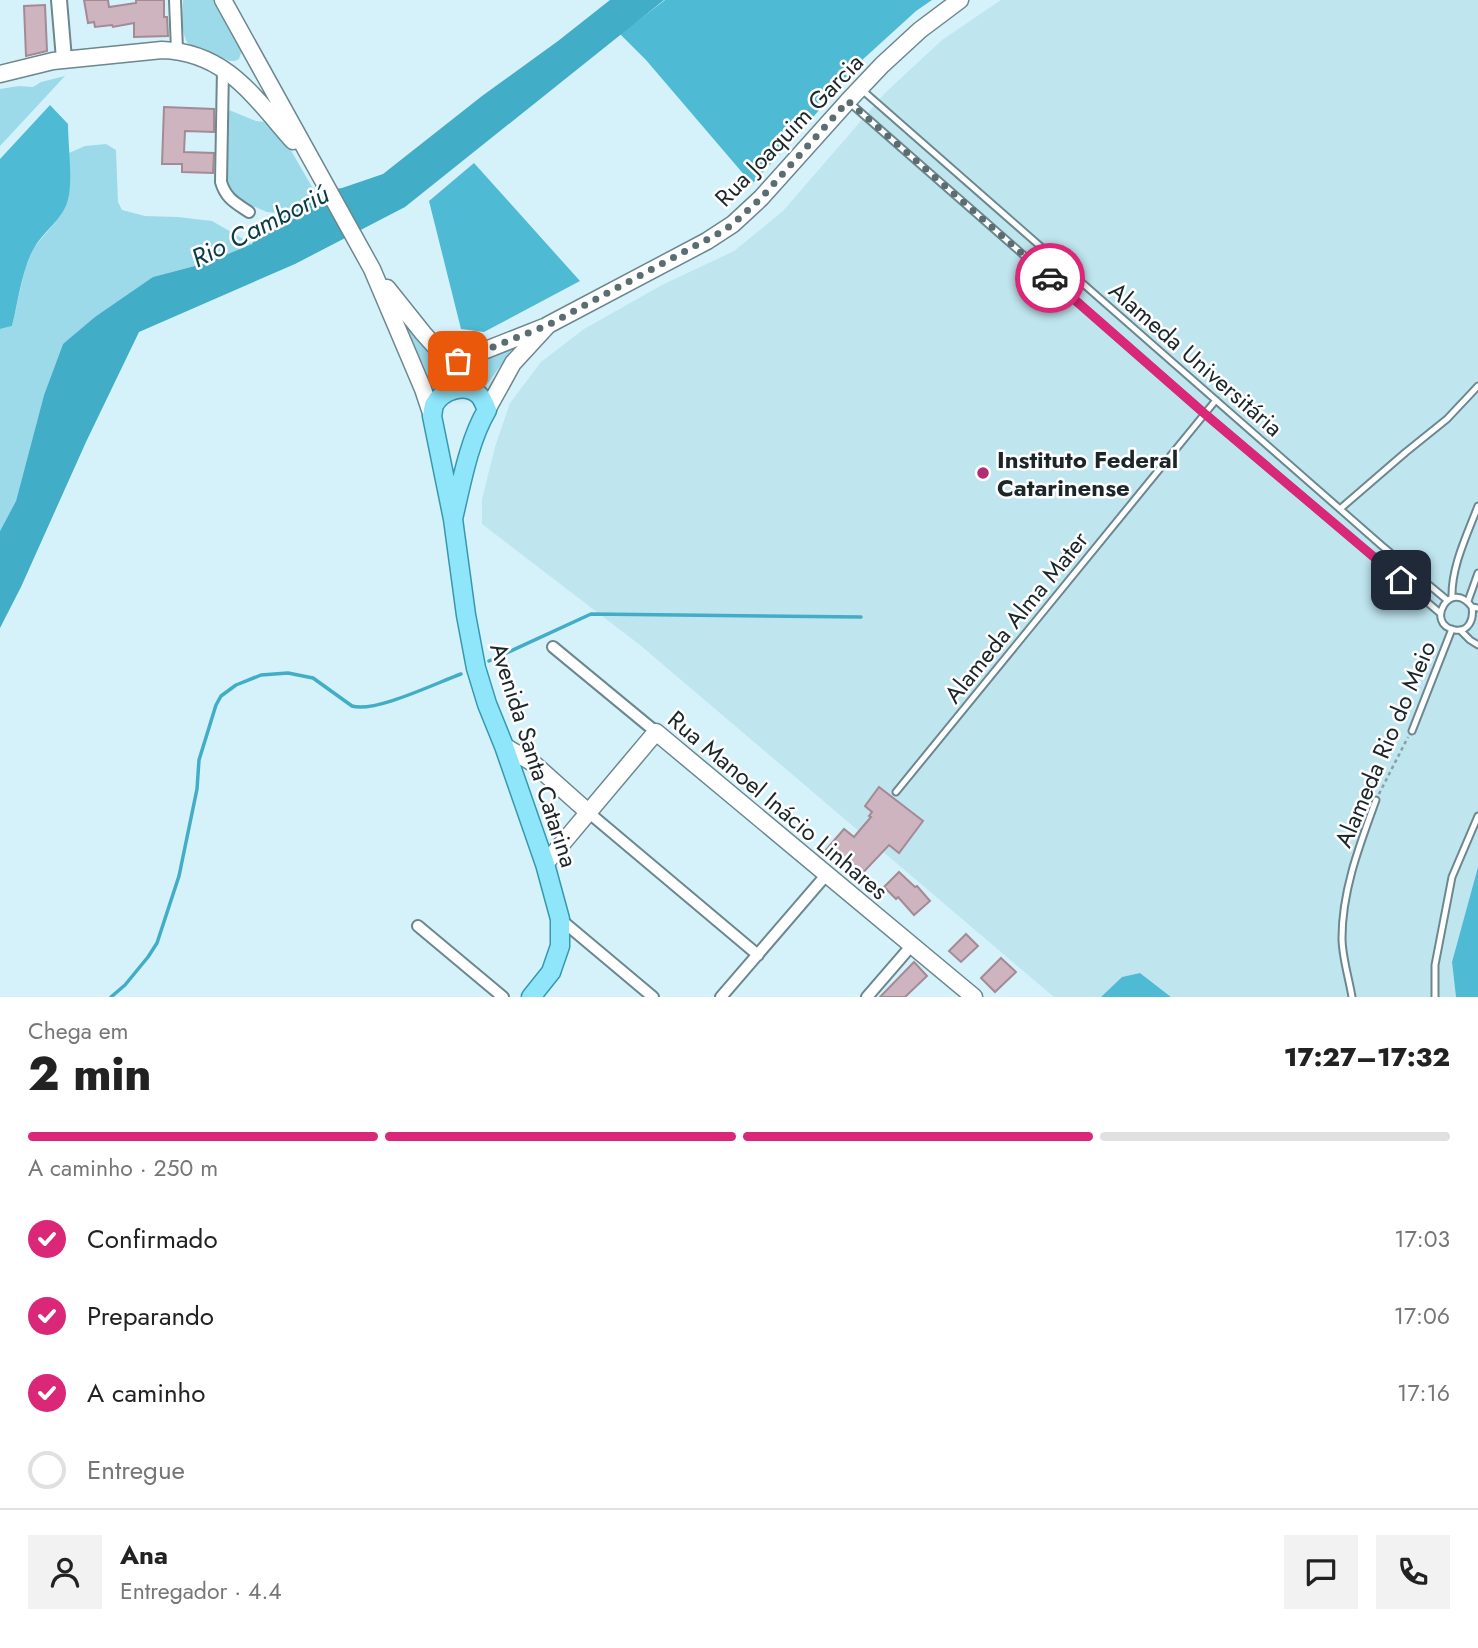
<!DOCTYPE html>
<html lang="pt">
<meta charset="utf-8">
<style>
body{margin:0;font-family:Jost,sans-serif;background:#f2f2f2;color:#222;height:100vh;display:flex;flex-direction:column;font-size:26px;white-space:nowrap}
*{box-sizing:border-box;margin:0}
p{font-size:23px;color:#767676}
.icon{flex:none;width:38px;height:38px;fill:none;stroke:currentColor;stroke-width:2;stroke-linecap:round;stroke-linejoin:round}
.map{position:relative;height:997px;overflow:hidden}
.details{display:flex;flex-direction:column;background:#fff;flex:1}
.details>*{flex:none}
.pin{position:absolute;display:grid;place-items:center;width:60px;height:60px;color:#fff;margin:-30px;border-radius:14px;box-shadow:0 4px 10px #0006}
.courier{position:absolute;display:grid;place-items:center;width:70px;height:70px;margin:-35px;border:5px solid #db2777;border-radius:50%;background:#fff;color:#222;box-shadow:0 2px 9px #0007}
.overview em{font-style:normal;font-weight:800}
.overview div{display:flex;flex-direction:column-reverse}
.overview{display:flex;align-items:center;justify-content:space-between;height:119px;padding:0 28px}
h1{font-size:46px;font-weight:800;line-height:52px}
.bar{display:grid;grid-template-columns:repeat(4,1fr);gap:10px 7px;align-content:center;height:84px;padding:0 28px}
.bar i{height:9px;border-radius:5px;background:#e0e0e0}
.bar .active{background:#db2777}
.bar p{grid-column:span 4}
.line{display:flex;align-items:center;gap:18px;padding:0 28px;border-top:2px solid #e0e0e0}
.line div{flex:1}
.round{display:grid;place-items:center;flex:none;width:74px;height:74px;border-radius:0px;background:#f2f2f2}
ol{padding:0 28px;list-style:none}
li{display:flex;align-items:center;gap:21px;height:77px}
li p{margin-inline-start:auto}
li .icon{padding:7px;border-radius:50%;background:#db2777;color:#fff;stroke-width:4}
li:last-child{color:#767676}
li i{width:38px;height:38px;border:4px solid #e0e0e0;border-radius:50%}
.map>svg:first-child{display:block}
.built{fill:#bfe5ef}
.green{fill:#9cdaea}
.forest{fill:#4fbad3}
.water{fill:#41adc6}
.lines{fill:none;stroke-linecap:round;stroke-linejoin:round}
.stream{stroke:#41adc6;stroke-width:3.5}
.building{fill:#ceb4be;stroke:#a38a94;stroke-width:2}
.service-casing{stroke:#6c878e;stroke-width:9}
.minor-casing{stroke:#6c878e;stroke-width:14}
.tertiary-casing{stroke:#6c878e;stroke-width:18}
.secondary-casing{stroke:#6c878e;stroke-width:19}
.primary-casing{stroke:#3698af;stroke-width:21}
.path{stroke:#899fa5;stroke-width:2.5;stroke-dasharray:3.5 3.5;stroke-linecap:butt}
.service{stroke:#fff;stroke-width:5}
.minor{stroke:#fff;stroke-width:10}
.tertiary{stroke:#fff;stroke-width:14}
.secondary{stroke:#fff;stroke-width:16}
.primary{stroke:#8fe6fa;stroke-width:18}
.done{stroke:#5c6d72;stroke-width:7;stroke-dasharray:0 12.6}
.route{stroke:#db2777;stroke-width:9}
.poi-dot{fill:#b12e76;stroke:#fff;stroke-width:2.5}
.labels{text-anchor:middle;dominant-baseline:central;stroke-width:5;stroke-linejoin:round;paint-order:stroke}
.street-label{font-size:24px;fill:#1b2629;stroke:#fff}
.poi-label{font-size:24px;font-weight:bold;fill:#1b2629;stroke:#fff;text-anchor:start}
.water-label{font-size:26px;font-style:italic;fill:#093b46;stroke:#fff}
</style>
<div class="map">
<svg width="1478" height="997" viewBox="0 0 1478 997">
<rect width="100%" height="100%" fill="#d5f2fa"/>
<path class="built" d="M1001,0h477v867l-26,95 4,35h-285l-31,-24 -18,4 -21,20h-47l-414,-352 -158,-121v-25l13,-52 15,-44 31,-41 43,-33 78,-44 72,-34 49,-40 103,-119 56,-52z"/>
<path class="green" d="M183,0h34l26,47 -4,12 -4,2h-5l-42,-17c-8,-13 -5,-30 -5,-44z
M65,76l-65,70v-57l19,-3 14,1 8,-5z
M229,110l27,11 19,2 40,69 -13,15 -12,7 -23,-2 -36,-15 -5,-10z
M106,144l10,6 2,52 4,8 23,6 33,1 34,4 40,23 -46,19 -53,14 -90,67 -19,51 -28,106 -16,30v-202l12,-3 13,-57 9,-22 20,-23 14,-23 2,-23 -1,-25 16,-7z
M404,318l22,33 12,10 84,-18 -21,22 -16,22c-18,-13 -37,-10 -52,5l-9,-26 -24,-47z"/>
<path class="forest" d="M665,0h267l-16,11 -56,51 -57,67 -51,55 -106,-124 -26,-26z
M50,105l18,19c0,21 5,56 0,76 -5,19 -25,32 -34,48 -12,21 -16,54 -22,78l-12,3v-170z
M474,163l106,118 -96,51 -23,-3 -32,-128z
M1478,867v130h-22l-4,-35z
M1140,973l31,24h-70l21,-20z"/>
<path class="water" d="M610,0h54l-259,207 -110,57 -156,68 -53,110 -65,145 -21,41v-97l16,-30 28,-106 19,-51 32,-27 58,-40 53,-14 46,-19 9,-21c24,-5 38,-12 54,-31l27,-4 41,-14 99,-78 76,-55z"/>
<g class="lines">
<path class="stream" d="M489,661l102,-47 270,3
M111,997l14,-12 23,-28 9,-14 22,-67 18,-87 2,-29 17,-55 5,-9 15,-11 25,-10 27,-2 25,5 39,28c23,7 84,-23 109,-32"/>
</g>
<path class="building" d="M84,0h24l1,7 27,-4v-3h28v17h3l1,19 -34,1v-14l-21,4 -1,-2 -17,2 -1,-5 -6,1z
M45,5l2,46 -21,5 -2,-50z
M164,107l50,2v23l-29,-1 -1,21 30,1 -1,20 -31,-1v-8h-20z
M879,787l44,34 -24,32 -10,-8 -31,33 -33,-27 19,-22 10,8 17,-20 -2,-1 3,-4 -7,-6z
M899,872l16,15 2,-1 13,15 -16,14 -16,-18 -2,2 -12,-12z
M966,934l12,12 -17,16 -12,-11z
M1001,958l15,14 -21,20 -14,-14z
M914,962l13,14 -22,21h-25z"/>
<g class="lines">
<defs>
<path id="service" d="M861,89l520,456 66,55
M850,103l355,311 235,199
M1340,509l66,-57 41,-33 31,-33
M1452,598c-1,-31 15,-63 26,-92
M1468,601l10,-28
M1472,607c2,12 -3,25 -17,23 -31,-5 -5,-53 17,-23l6,1
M1460,630l10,10 8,5
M1412,731l40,-102
M896,792l320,-392
M1352,997c-3,-19 -10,-40 -10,-59 0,-48 18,-94 34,-138
M1435,997v-32l17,-88 26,-61"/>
<path id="minor" d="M175,0l2,50
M223,68l-2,114c5,17 15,21 28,30
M553,647l103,85
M588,812l170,143
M560,919l93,78
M418,926l85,71
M721,997l106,-123
M867,997l45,-52"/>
<path id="tertiary" d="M59,0l5,59"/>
<path id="secondary" d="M223,0l149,269 51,120 9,27
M0,74l53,-13 109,-11c64,2 92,47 131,91
M387,288l36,45 24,27 11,1 86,-34
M487,410l26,-47 35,-38 159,-84 26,-17 28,-26 87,-97 34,-36 38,-35 40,-30
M504,746l29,17 55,49
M545,864l111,-132 318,265"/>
<path id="primary" d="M453,519c8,-34 16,-79 34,-109 -2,-5 -5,-12 -8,-15 -13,-13 -37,-5 -45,10 -1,3 -1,7 -2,11l21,103 13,96 10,53 11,36 17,42 41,118 15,55v27l-9,26 -20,25"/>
</defs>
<use href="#service" class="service-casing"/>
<use href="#minor" class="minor-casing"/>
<use href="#tertiary" class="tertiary-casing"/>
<use href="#secondary" class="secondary-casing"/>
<use href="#primary" class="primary-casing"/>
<path class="path" d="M1379,794l29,-57"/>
<use href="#service" class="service"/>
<use href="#minor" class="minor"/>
<use href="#tertiary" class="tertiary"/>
<use href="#secondary" class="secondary"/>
<use href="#primary" class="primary"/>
</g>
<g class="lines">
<path class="done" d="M458,361l90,-36 173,-93 12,-8 28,-26 87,-97 202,177"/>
<path class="route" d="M1050,278l155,136 196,166"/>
</g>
<circle class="poi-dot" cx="983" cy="473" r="7"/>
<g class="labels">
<g class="street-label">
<text transform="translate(789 130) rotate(-46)">Rua Joaquim Garcia</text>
<text transform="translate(1196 359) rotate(41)">Alameda Universitária</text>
<text transform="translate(1016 617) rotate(-51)">Alameda Alma Mater</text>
<text transform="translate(1385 744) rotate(-67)">Alameda Rio do Meio</text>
<text transform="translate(534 755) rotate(72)">Avenida Santa Catarina</text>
<text transform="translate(778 805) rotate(40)">Rua Manoel Inácio Linhares</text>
</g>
<g class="poi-label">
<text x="997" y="459">Instituto Federal<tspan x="997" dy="28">Catarinense</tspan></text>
</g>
<g class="water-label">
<text transform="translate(260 226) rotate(-27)">Rio Camboriú</text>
</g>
</g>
</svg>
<div class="pin" style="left:458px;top:361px;background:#ea580c"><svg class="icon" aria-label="bag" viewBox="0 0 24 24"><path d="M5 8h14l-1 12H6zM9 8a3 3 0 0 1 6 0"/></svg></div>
<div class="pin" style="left:1401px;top:580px;background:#1f2937"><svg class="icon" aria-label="home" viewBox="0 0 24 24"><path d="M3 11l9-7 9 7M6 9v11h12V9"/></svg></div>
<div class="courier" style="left:1050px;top:278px"><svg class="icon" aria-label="car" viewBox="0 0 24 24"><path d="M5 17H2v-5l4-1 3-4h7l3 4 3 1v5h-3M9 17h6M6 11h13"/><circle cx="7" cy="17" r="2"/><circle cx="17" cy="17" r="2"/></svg></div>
</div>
<section class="details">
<div class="overview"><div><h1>2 min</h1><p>Chega em</p></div><em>17:27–17:32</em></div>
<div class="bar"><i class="active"></i><i class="active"></i><i class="active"></i><i></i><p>A caminho · 250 m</p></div>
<ol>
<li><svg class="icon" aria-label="check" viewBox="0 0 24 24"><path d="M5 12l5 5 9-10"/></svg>Confirmado<p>17:03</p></li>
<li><svg class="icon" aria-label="check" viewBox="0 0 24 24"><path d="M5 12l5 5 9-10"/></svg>Preparando<p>17:06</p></li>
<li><svg class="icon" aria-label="check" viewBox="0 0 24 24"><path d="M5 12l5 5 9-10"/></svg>A caminho<p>17:16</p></li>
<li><i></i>Entregue</li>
</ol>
<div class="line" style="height:126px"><a class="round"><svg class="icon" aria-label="person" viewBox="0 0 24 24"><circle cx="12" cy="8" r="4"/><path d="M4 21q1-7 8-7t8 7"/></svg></a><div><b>Ana</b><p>Entregador · 4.4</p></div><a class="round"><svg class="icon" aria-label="chat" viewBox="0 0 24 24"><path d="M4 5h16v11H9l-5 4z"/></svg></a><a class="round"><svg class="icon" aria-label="phone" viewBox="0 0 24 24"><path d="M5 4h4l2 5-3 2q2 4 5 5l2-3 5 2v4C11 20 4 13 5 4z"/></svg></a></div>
</section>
